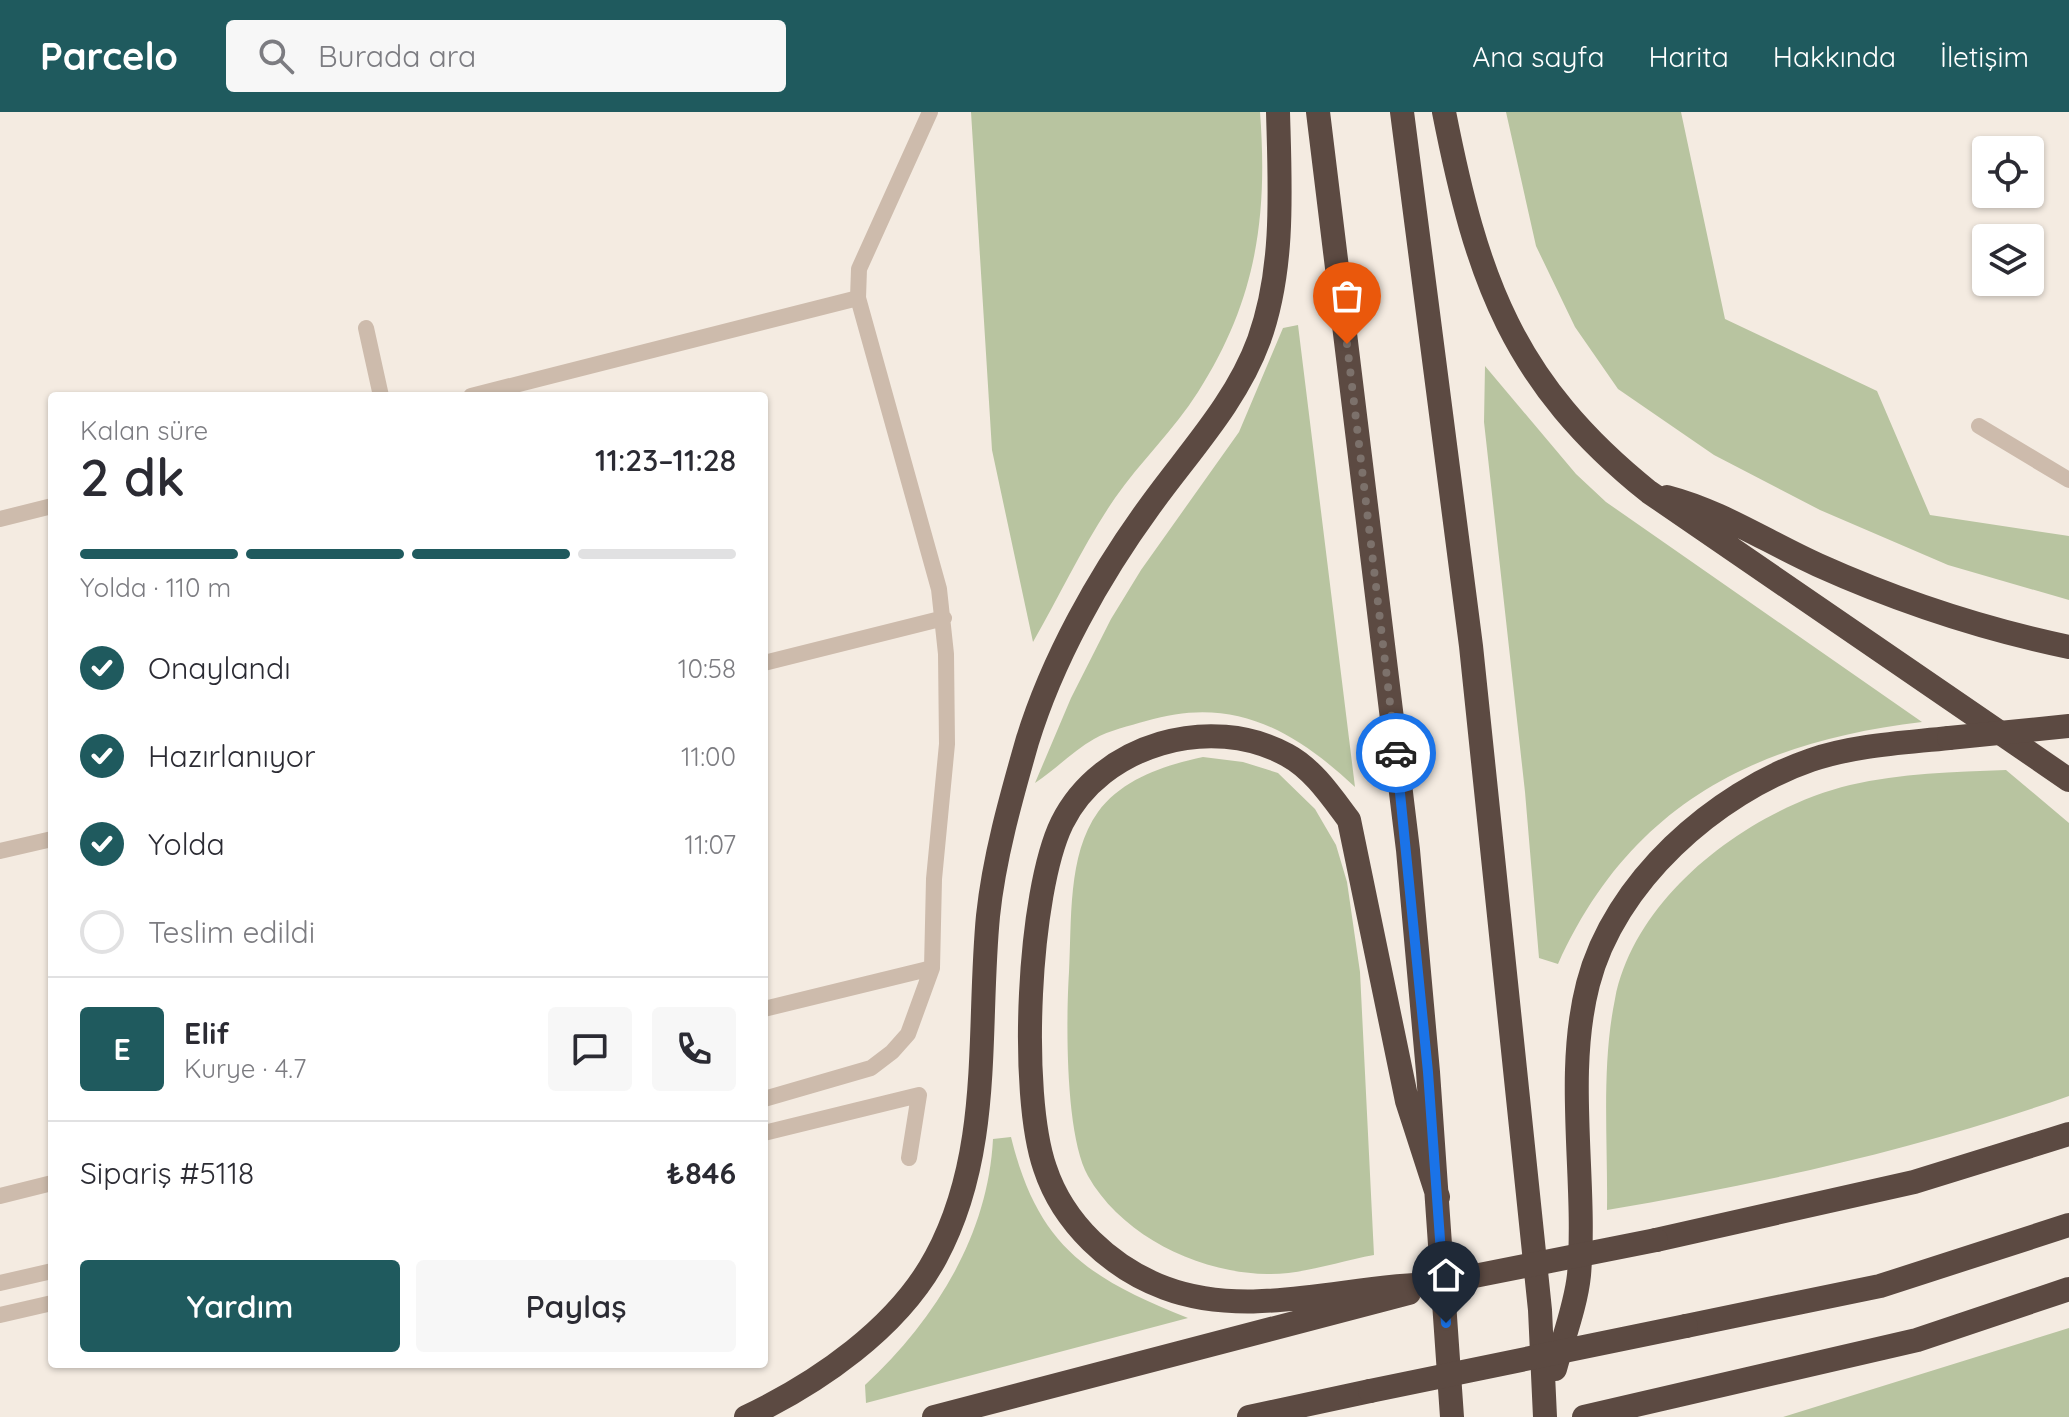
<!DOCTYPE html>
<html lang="tr">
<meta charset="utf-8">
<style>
body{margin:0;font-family:Quicksand,sans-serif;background:#f7f7f7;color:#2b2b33;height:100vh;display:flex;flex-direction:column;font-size:30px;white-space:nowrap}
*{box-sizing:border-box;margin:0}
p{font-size:26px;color:#7c7c81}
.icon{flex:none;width:44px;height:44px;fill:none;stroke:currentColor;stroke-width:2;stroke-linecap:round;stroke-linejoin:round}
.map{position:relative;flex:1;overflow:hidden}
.sheet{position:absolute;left:48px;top:280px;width:720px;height:976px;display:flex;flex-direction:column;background:#fff;border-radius:8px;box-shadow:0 2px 6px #0004}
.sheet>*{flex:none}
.fabs{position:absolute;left:1972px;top:24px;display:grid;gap:16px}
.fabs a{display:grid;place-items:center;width:72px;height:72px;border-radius:8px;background:#fff;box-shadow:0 2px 6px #0004;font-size:40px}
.pin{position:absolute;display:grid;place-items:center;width:68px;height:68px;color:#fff;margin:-82px -34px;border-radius:50% 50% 50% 0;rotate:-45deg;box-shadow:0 0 8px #0007}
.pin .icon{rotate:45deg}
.courier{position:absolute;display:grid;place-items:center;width:80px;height:80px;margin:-40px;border:6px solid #1a73e8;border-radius:50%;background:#fff;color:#222;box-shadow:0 2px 10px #0007}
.headline em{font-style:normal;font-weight:600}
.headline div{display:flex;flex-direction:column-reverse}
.headline{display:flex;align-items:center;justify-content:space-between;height:136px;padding:0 32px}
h1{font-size:52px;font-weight:600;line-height:60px}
.bar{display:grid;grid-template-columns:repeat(4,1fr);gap:12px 8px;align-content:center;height:96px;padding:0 32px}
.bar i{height:10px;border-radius:6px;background:#e1e1e2}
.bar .active{background:#1f5a5e}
.bar p{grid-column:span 4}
.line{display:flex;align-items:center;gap:20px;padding:0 32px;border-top:2px solid #e1e1e2}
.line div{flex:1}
.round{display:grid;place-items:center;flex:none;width:84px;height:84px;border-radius:8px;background:#f7f7f7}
ol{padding:0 32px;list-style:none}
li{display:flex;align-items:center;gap:24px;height:88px}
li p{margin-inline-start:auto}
li .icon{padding:8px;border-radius:50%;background:#1f5a5e;color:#fff;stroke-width:4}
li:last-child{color:#7c7c81}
li i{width:44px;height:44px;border:4px solid #e1e1e2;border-radius:50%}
.cta{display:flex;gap:16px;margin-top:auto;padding:16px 32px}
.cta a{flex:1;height:92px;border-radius:8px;background:#1f5a5e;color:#fff;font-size:32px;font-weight:600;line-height:92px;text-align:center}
.cta a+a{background:#f7f7f7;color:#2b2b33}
header{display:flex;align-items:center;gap:48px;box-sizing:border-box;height:112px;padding:0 40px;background:#1f5a5e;color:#fff}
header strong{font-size:38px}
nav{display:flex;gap:44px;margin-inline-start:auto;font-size:28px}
.search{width:560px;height:72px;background:#f7f7f7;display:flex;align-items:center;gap:20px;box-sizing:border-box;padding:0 28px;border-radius:8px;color:#7c7c81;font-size:30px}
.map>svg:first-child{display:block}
.green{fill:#b8c4a0}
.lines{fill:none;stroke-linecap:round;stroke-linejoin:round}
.lane{stroke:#cdbbac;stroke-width:16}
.highway{stroke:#5c4a42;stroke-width:24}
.highway-bridge{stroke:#5c4a42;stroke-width:24}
.done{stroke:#7c716b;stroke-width:8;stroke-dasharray:0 14.4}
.route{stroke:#1a73e8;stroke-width:10}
</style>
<header>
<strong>Parcelo</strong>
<div class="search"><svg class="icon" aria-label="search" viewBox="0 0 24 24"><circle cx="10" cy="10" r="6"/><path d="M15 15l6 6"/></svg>Burada ara</div>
<nav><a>Ana sayfa</a><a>Harita</a><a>Hakkında</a><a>İletişim</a></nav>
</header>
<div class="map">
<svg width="2069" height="1305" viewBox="0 0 2069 1305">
<rect width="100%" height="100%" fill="#f4ebe1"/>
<path class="green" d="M971,0h289c8,106 -4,189 -62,280 -24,38 -58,70 -83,106 -31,45 -55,97 -82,144l-41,-192z
M1506,0h175l44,207 152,72 53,124 139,21v64l-121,-35 -128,-55 -106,-55 -96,-66 -43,-62 -39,-81z
M1298,213l57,462c-62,-58 -123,-92 -209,-66 -17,5 -36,9 -52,18 -21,12 -38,30 -59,44l36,-85 40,-79 30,-49 98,-138 44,-104z
M1485,254l91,108 30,28 316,220c-168,20 -292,83 -364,242l-19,-6 -14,-166 -41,-370z
M1203,645l40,5 35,11 37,36 21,36 11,37 13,90 14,283c-34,6 -73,20 -107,19 -68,-1 -145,-38 -179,-98 -23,-41 -22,-155 -19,-204 3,-50 -2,-117 29,-160 24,-33 67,-47 105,-55z
M2006,658l63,53v273c-151,53 -304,87 -462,114 1,-69 -6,-143 8,-211 20,-105 136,-190 235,-214 51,-12 104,-13 156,-15z
M1011,1025c27,110 77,141 177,181l-322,85 -1,-18c70,-65 123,-149 128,-246z
M2069,1216v89h-286z"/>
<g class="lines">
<path class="lane" d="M366,216l15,68
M471,284l387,-98
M1979,314l90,54
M0,407l52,-13
M764,551l180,-45
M0,739l52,-12
M764,897l168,-41
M764,987l107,-31 21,-16 16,-18 24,-66 2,-89 13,-135 -1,-90 -7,-65 -81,-291 1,-29 71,-157
M764,1021l155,-38 -10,63
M0,1084l52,-13
M0,1171l52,-12
M0,1203l52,-12"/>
<path class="highway" d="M1318,0l90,738 20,222 24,345
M1402,0l69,534 69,664 5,107
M1444,0c33,167 68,270 205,380l420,288
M1667,385c54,14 100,45 151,68 80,36 165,64 251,82
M1656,1128l258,-58 155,-48
M1434,1172c-87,1 -184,36 -269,4 -54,-20 -102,-65 -120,-120 -26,-75 -17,-275 17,-345 39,-79 149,-110 225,-68 26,14 44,41 62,65l58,281 31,96
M1686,1214l194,-40 189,-61
M1555,1257c8,-30 21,-64 24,-94 8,-95 -15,-198 9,-291 26,-102 127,-191 223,-224 44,-15 92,-17 138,-22
M746,1305c72,-34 152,-89 190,-160 57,-106 41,-226 52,-341 6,-58 23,-118 39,-174 25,-82 72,-166 123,-236 38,-53 86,-103 109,-166 26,-72 21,-154 19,-228
M934,1305l475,-124
M1249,1305l121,-26
M1584,1305l333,-77 152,-51"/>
<path class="highway-bridge" d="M1949,626l120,-12
M1434,1172l222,-44
M1370,1279l316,-65"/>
</g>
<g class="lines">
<path class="done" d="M1347,232l49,409"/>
<path class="route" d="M1396,641l32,319 18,251"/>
</g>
</svg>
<div class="fabs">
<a><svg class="icon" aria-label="locate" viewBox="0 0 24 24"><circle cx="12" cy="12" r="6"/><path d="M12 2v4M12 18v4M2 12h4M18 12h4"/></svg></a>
<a><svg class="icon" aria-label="layers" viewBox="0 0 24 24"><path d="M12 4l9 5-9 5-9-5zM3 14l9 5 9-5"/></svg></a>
</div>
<div class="pin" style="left:1347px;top:232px;background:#ea580c"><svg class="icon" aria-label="bag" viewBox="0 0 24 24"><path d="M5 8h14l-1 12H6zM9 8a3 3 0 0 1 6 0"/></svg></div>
<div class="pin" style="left:1446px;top:1211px;background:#1f2937"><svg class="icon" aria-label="home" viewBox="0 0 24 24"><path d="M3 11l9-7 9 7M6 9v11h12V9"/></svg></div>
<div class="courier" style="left:1396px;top:641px"><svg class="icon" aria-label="car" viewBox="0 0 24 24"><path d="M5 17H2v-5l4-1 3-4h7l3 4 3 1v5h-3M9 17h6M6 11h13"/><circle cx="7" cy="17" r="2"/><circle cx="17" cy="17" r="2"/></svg></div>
<section class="sheet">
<div class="headline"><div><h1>2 dk</h1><p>Kalan süre</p></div><em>11:23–11:28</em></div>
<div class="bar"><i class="active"></i><i class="active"></i><i class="active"></i><i></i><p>Yolda · 110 m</p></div>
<ol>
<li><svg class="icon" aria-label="check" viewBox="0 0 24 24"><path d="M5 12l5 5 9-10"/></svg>Onaylandı<p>10:58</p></li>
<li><svg class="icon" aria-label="check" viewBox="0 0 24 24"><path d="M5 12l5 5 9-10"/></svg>Hazırlanıyor<p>11:00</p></li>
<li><svg class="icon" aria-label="check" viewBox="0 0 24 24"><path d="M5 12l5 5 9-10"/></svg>Yolda<p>11:07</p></li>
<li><i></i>Teslim edildi</li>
</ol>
<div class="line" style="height:144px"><b class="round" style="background:#1f5a5e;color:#fff">E</b><div><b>Elif</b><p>Kurye · 4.7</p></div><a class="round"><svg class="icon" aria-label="chat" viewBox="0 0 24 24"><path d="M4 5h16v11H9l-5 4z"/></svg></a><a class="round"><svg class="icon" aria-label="phone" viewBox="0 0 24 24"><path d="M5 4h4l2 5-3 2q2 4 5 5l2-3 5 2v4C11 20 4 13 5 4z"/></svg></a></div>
<div class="line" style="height:104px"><div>Sipariş #5118</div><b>₺846</b></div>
<div class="cta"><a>Yardım</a><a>Paylaş</a></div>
</section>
</div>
